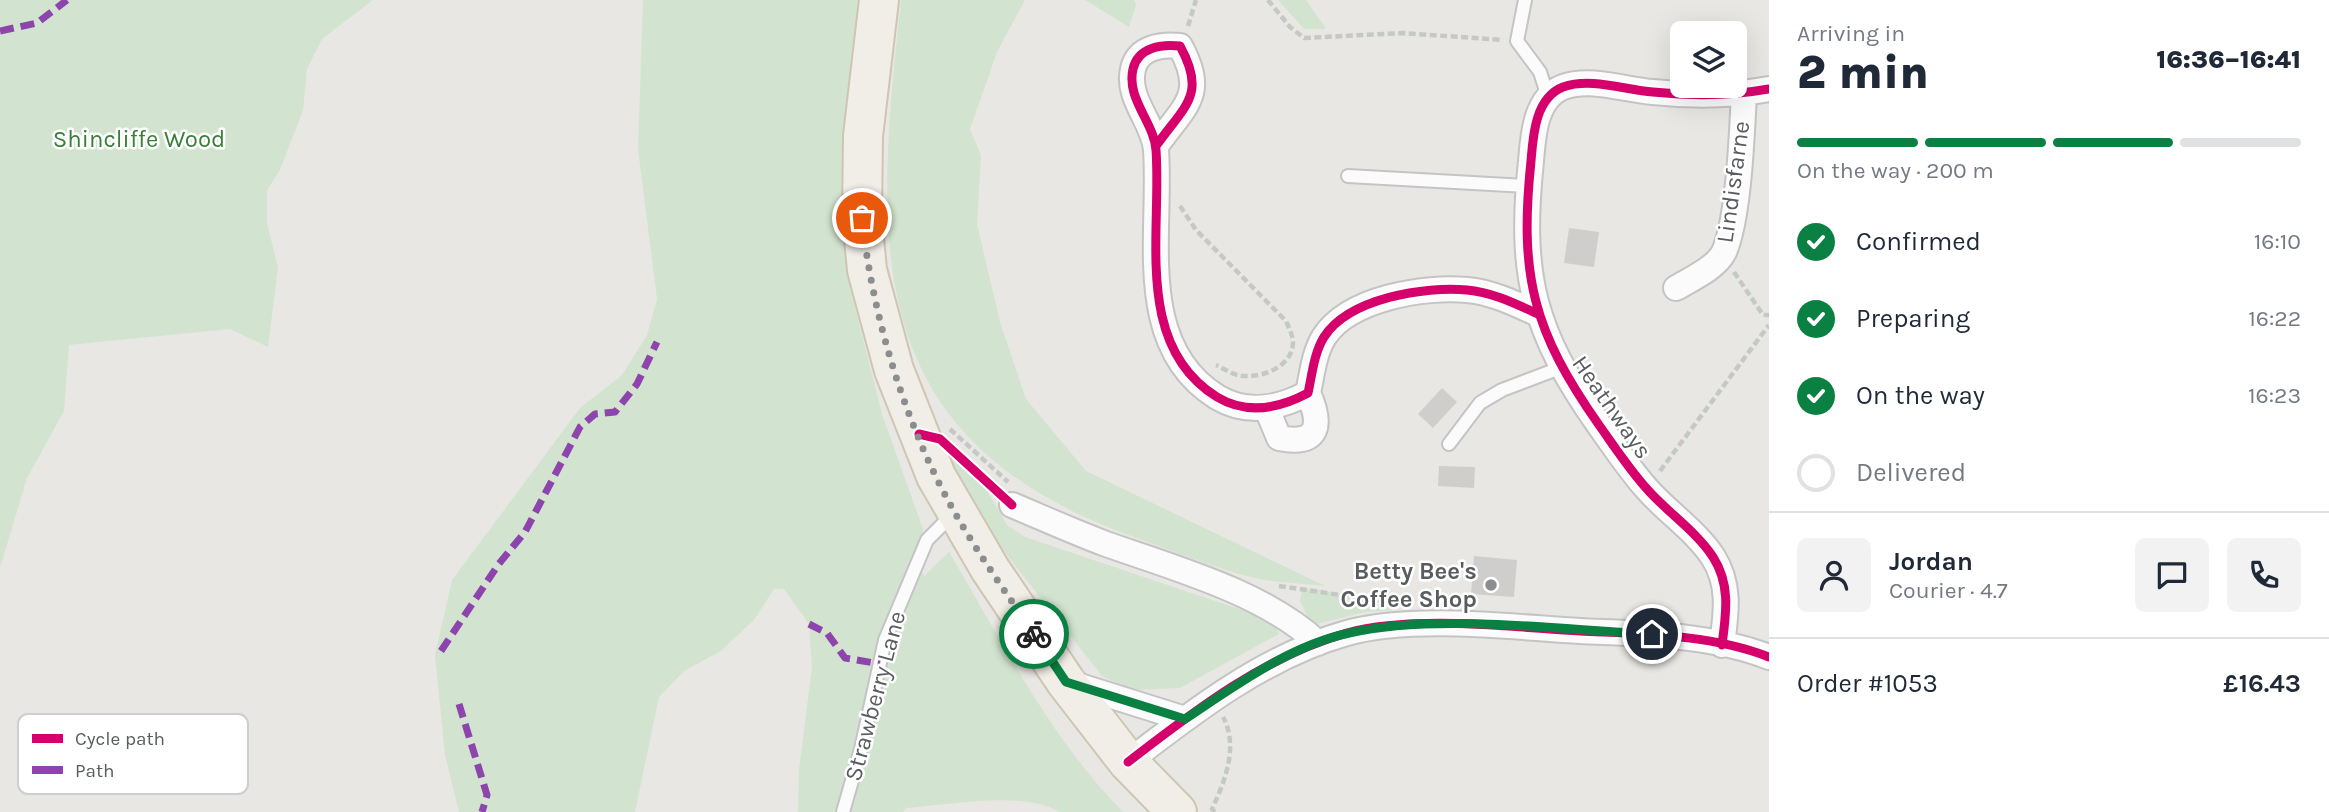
<!DOCTYPE html>
<meta charset="utf-8">
<style>
body{margin:0;font-family:Karla,sans-serif;background:#f2f2f3;color:#1f2937;height:100vh;display:flex;flex-direction:column;font-size:26px;white-space:nowrap}
*{box-sizing:border-box;margin:0}
p{font-size:23px;color:#747a83}
.icon{flex:none;width:38px;height:38px;fill:none;stroke:currentColor;stroke-width:2;stroke-linecap:round;stroke-linejoin:round}
.map{position:relative;flex:1;overflow:hidden}
.details{display:flex;flex-direction:column;background:#fff;width:560px}
.details>*{flex:none}
.tools{position:absolute;left:1670px;top:21px;display:grid;gap:14px}
.tools a{display:grid;place-items:center;width:77px;height:77px;border-radius:10px;background:#fff;box-shadow:0 7px 28px #0002;font-size:35px}
.pin{position:absolute;display:grid;place-items:center;width:60px;height:60px;color:#fff;margin:-30px;border:4px solid #fff;border-radius:50%;box-shadow:0 2px 7px #0007}
.courier{position:absolute;display:grid;place-items:center;width:70px;height:70px;margin:-35px;border:5px solid #0b8043;border-radius:50%;background:#fff;color:#222;box-shadow:0 2px 9px #0007}
.summary em{font-style:normal;font-weight:800}
.summary div{display:flex;flex-direction:column-reverse}
.summary{display:flex;align-items:center;justify-content:space-between;height:119px;padding:0 28px}
h1{font-size:46px;font-weight:800;line-height:52px}
.bar{display:grid;grid-template-columns:repeat(4,1fr);gap:10px 7px;align-content:center;height:84px;padding:0 28px}
.bar i{height:9px;border-radius:5px;background:#e0e1e3}
.bar .active{background:#0b8043}
.bar p{grid-column:span 4}
.line{display:flex;align-items:center;gap:18px;padding:0 28px;border-top:2px solid #e0e1e3}
.line div{flex:1}
.round{display:grid;place-items:center;flex:none;width:74px;height:74px;border-radius:10px;background:#f2f2f3}
ol{padding:0 28px;list-style:none}
li{display:flex;align-items:center;gap:21px;height:77px}
li p{margin-inline-start:auto}
li .icon{padding:7px;border-radius:50%;background:#0b8043;color:#fff;stroke-width:4}
li:last-child{color:#747a83}
li i{width:38px;height:38px;border:4px solid #e0e1e3;border-radius:50%}
main{display:flex;flex:1;min-height:0}
.map>svg:first-child{display:block}
.green{fill:#d2e4cf}
.building{fill:#cfcecc}
.lines{fill:none;stroke-linecap:round;stroke-linejoin:round}
.service-casing{stroke:#c4c4c4;stroke-width:16}
.minor-casing{stroke:#c4c4c4;stroke-width:28}
.primary-casing{stroke:#cfc5b3;stroke-width:42}
.path{stroke:#c5c9c6;stroke-width:4.5;stroke-dasharray:7 3.5;stroke-linecap:butt}
.service{stroke:#fcfbfb;stroke-width:12}
.minor{stroke:#fcfbfb;stroke-width:24}
.primary{stroke:#f0eee6;stroke-width:38}
.quiet{stroke:#8e44ad;stroke-width:7;stroke-dasharray:14 7;stroke-linecap:butt}
.cycleway-casing{stroke:#fff;stroke-width:13}
.cycleway{stroke:#d6006c;stroke-width:9}
.done{stroke:#8b8d8e;stroke-width:7;stroke-dasharray:0 12.6}
.route{stroke:#0b8043;stroke-width:9}
.poi-dot{fill:#8b8d8e;stroke:#fff;stroke-width:2.5}
.labels{text-anchor:middle;dominant-baseline:central;stroke-width:5;stroke-linejoin:round;paint-order:stroke}
.park-label{font-size:24px;fill:#3a7f39;stroke:#fff}
.street-label{font-size:24px;fill:#595d60;stroke:#fff}
.poi-label{font-size:24px;font-weight:bold;fill:#595d60;stroke:#fff;text-anchor:end}
.key{fill:#fff;stroke:#cdcecf;stroke-width:2}
.key-label{font-size:19px;fill:#595d60}
</style>
<main>
<div class="map">
<svg width="1769" height="812" viewBox="0 0 1769 812">
<rect width="100%" height="100%" fill="#e8e7e3"/>
<path class="green" d="M0,0h373l-51,39 -15,30 -4,41 -23,60 -13,20v33l11,45 -10,79 -38,-18 -161,16 -5,66 -37,67 -27,90z
M643,0h215l-13,132v103l7,60 30,119 41,115 -7,32 8,15 25,-24c53,89 101,186 174,260h-63c-37,-22 -111,-7 -154,-4l-3,4h-105l1,-42 13,-103 -3,-43 -25,-35h-10l-20,31 -33,31 -37,20 -25,26 -24,115h-176l-14,-57 -10,-100 17,-75 128,-172 42,-33 25,-40 10,-36 -19,-150z
M901,0h124l-28,52 -27,77 11,27 -4,68 23,98 26,77 60,72 239,115c-24,-3 -51,-3 -74,-9 -40,-10 -80,-27 -120,-41 -272,-99 -257,-290 -230,-536z
M1085,0h49l2,5 -7,22z
M1278,0h28l20,29h-22z
M940,439l32,27 36,60 17,11 226,76 23,10 5,11 -99,54 -49,2 -29,-14 -110,-140 -37,-63z
M1307,589l12,1 75,13 -1,7 -28,2 -49,12 -6,-2 -10,-21 1,-8z"/>
<path class="building" d="M1569,228l30,4 -5,35 -30,-4z
M1442,388l15,14 -24,26 -15,-14z
M1439,466l36,1 -1,21 -36,-2z
M1474,556l43,4 -3,37 -43,-3z"/>
<g class="lines">
<defs>
<path id="service" d="M1525,0l-8,41 23,31 8,25
M1348,176l180,10
M1449,444l31,-41 22,-13 58,-22
M843,812l18,-63 24,-109 42,-100 25,-25"/>
<path id="minor" d="M1156,146c29,-41 51,-51 24,-100 -18,-2 -42,1 -47,23 -7,30 21,53 23,81 6,82 -23,195 61,247 30,18 61,12 91,-4 4,-18 6,-40 16,-56 25,-39 101,-51 143,-47 25,2 49,14 71,24
M1676,288c15,-9 40,-20 48,-36 15,-34 18,-120 20,-159
M1267,409l12,29c41,8 43,-14 29,-45
M1012,505c31,13 62,27 94,39 68,24 159,49 212,99
M1722,645c4,-31 9,-60 -9,-88 -17,-26 -46,-45 -66,-68 -18,-20 -33,-43 -48,-64 -66,-94 -80,-149 -68,-264 2,-25 4,-63 32,-74 28,-10 62,3 90,5 39,4 77,4 116,-3
M1067,682l118,37
M1128,762c66,-51 137,-106 219,-129 67,-18 163,-6 233,-2 61,3 131,3 189,26"/>
<path id="primary" d="M879,0l-16,136 -1,82 5,52 27,100 42,106 54,93 76,113 62,80 49,50"/>
</defs>
<use href="#service" class="service-casing"/>
<use href="#minor" class="minor-casing"/>
<use href="#primary" class="primary-casing"/>
<path class="path" d="M1268,0l22,27 14,11 99,-5 99,7
M1188,26l8,-26
M1180,206l16,24 90,91c3,7 7,15 7,21 0,26 -35,38 -56,33 -7,-2 -14,-7 -21,-10
M1734,272l29,43h6
M950,429l58,53
M1660,471l109,-146
M1279,586l109,16
M1215,812l-3,-3c13,-28 27,-63 11,-92"/>
<use href="#service" class="service"/>
<use href="#minor" class="minor"/>
<use href="#primary" class="primary"/>
<path class="quiet" d="M0,31l37,-8 30,-23
M809,624l18,9 18,25 35,6
M441,651l57,-86 27,-33 55,-105 15,-13 20,-2 22,-28 20,-42
M459,704l28,91 -5,17"/>
<defs>
<path id="cycleway" d="M1156,146c29,-41 51,-51 24,-100 -18,-2 -42,1 -47,23 -7,30 21,53 23,81 6,82 -23,195 61,247 30,18 61,12 91,-4 4,-18 6,-40 16,-56 25,-39 101,-51 143,-47 25,2 49,14 71,24
M919,434l21,5 72,66
M1722,645c4,-31 9,-60 -9,-88 -17,-26 -46,-45 -66,-68 -18,-20 -33,-43 -48,-64 -66,-94 -80,-149 -68,-264 2,-25 4,-63 32,-74 28,-10 62,3 90,5 39,4 77,4 116,-3
M1128,762c66,-51 137,-106 219,-129 67,-18 163,-6 233,-2 61,3 131,3 189,26"/>
</defs>
<use href="#cycleway" class="cycleway-casing"/>
<use href="#cycleway" class="cycleway"/>
</g>
<g class="lines">
<path class="done" d="M862,218c10,98 44,209 93,295 24,42 52,81 79,121"/>
<path class="route" d="M1034,634l32,48 119,37c50,-33 104,-73 164,-86 88,-20 212,-3 303,1"/>
</g>
<circle class="poi-dot" cx="1491" cy="585" r="7"/>
<g class="labels">
<g class="park-label">
<text x="139" y="139">Shincliffe Wood</text>
</g>
<g class="street-label">
<text transform="translate(1733 182) rotate(-82)">Lindisfarne</text>
<text transform="translate(1612 407) rotate(55)">Heathways</text>
<text transform="translate(875 696) rotate(-75)">Strawberry Lane</text>
</g>
<g class="poi-label">
<text x="1477" y="571">Betty Bee's<tspan x="1477" dy="28">Coffee Shop</tspan></text>
</g>
</g>
<rect x="18" y="714" width="230" height="80" rx="10" class="key"/>
<rect x="32" y="734" width="31" height="9" fill="#d6006c"/>
<rect x="32" y="766" width="31" height="8" fill="#8e44ad"/>
<g class="key-label">
<text x="75" y="745">Cycle path</text>
<text x="75" y="777">Path</text>
</g>
</svg>
<div class="tools">
<a><svg class="icon" aria-label="layers" viewBox="0 0 24 24"><path d="M12 4l9 5-9 5-9-5zM3 14l9 5 9-5"/></svg></a>
</div>
<div class="pin" style="left:862px;top:218px;background:#ea580c"><svg class="icon" aria-label="bag" viewBox="0 0 24 24"><path d="M5 8h14l-1 12H6zM9 8a3 3 0 0 1 6 0"/></svg></div>
<div class="pin" style="left:1652px;top:634px;background:#1f2937"><svg class="icon" aria-label="home" viewBox="0 0 24 24"><path d="M3 11l9-7 9 7M6 9v11h12V9"/></svg></div>
<div class="courier" style="left:1034px;top:634px"><svg class="icon" aria-label="bike" viewBox="0 0 24 24"><circle cx="6" cy="16" r="4"/><circle cx="18" cy="16" r="4"/><path d="M6 16l4-8h5l3 8M10 8l3 8H6M13 5h3"/></svg></div>
</div>
<section class="details">
<div class="summary"><div><h1>2 min</h1><p>Arriving in</p></div><em>16:36–16:41</em></div>
<div class="bar"><i class="active"></i><i class="active"></i><i class="active"></i><i></i><p>On the way · 200 m</p></div>
<ol>
<li><svg class="icon" aria-label="check" viewBox="0 0 24 24"><path d="M5 12l5 5 9-10"/></svg>Confirmed<p>16:10</p></li>
<li><svg class="icon" aria-label="check" viewBox="0 0 24 24"><path d="M5 12l5 5 9-10"/></svg>Preparing<p>16:22</p></li>
<li><svg class="icon" aria-label="check" viewBox="0 0 24 24"><path d="M5 12l5 5 9-10"/></svg>On the way<p>16:23</p></li>
<li><i></i>Delivered</li>
</ol>
<div class="line" style="height:126px"><a class="round"><svg class="icon" aria-label="person" viewBox="0 0 24 24"><circle cx="12" cy="8" r="4"/><path d="M4 21q1-7 8-7t8 7"/></svg></a><div><b>Jordan</b><p>Courier · 4.7</p></div><a class="round"><svg class="icon" aria-label="chat" viewBox="0 0 24 24"><path d="M4 5h16v11H9l-5 4z"/></svg></a><a class="round"><svg class="icon" aria-label="phone" viewBox="0 0 24 24"><path d="M5 4h4l2 5-3 2q2 4 5 5l2-3 5 2v4C11 20 4 13 5 4z"/></svg></a></div>
<div class="line" style="height:91px"><div>Order #1053</div><b>£16.43</b></div>
</section>
</main>
